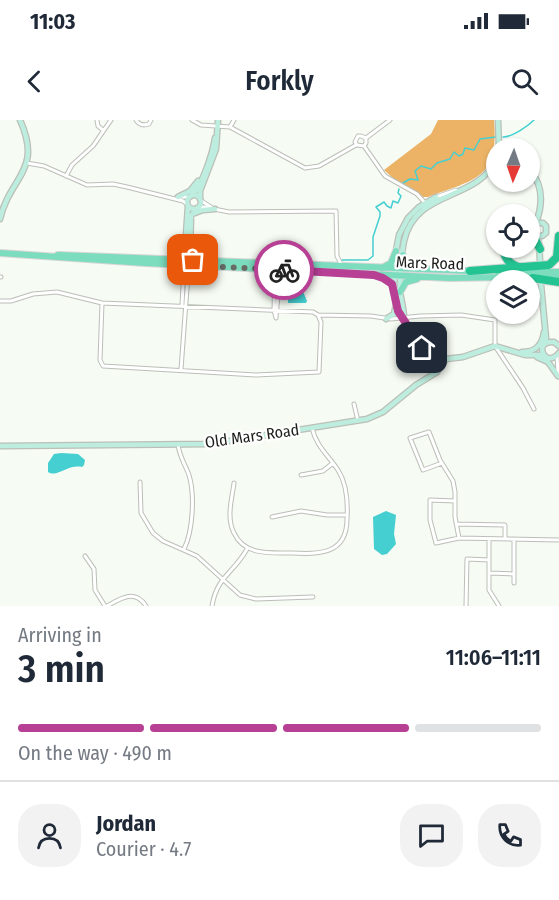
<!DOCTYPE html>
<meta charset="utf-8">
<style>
body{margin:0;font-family:"Fira Sans Condensed",sans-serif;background:#f2f2f3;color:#1f2937;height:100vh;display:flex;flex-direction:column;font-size:22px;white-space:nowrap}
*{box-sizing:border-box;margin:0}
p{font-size:20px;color:#747a83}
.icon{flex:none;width:33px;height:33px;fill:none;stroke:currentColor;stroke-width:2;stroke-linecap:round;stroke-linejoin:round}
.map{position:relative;height:486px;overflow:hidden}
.sheet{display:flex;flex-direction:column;background:#fff;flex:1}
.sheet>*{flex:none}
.needle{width:39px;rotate:182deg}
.tools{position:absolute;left:486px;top:18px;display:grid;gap:12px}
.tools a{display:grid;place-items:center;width:54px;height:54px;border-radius:50%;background:#fff;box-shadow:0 2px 4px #0004;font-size:30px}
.pin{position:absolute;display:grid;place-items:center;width:51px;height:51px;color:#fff;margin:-26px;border-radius:12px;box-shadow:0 3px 9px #0006}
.courier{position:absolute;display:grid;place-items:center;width:60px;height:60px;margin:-30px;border:4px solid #b73f94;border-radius:50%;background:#fff;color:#222;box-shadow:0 2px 8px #0007}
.summary em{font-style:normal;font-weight:600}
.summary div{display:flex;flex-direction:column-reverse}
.summary{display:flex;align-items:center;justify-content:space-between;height:102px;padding:0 18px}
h1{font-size:39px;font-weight:600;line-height:45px}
.bar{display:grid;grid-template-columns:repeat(4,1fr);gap:9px 6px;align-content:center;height:72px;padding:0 18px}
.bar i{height:8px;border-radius:4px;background:#e0e1e3}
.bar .on{background:#b73f94}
.bar p{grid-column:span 4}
.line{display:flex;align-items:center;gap:15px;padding:0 18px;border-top:2px solid #e0e1e3}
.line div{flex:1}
.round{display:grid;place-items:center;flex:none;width:63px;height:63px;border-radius:24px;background:#f2f2f3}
.status{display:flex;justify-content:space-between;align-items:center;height:42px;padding:0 30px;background:#fff;direction:ltr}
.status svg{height:16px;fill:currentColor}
header{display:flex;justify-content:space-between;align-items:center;height:78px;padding:0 18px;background:#fff;font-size:27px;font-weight:600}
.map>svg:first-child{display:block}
.forest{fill:#ecb366}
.water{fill:#45cfd1}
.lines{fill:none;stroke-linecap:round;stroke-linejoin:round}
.stream{stroke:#45cfd1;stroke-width:1.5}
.street-casing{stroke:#bbbfb8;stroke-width:5}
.secondary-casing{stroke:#bbbfb8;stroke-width:7}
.primary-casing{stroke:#d6d6d6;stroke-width:8}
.highway-casing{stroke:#d6d6d6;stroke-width:10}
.street{stroke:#fff;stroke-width:3}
.secondary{stroke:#bdedde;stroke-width:4.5}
.primary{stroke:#7cdcbe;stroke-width:6}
.highway{stroke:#24c492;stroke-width:8}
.done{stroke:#686b66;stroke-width:6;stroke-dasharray:0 10.8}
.route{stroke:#b73f94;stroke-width:8}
.labels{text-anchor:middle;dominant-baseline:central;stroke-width:4.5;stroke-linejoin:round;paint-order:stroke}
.street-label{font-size:16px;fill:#1b1d1a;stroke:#fff}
</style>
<div class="status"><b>11:03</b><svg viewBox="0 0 49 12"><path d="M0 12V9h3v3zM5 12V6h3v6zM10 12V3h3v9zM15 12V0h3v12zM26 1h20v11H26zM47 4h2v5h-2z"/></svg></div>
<header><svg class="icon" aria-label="back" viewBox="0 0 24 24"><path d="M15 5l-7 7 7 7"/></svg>Forkly<svg class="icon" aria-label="search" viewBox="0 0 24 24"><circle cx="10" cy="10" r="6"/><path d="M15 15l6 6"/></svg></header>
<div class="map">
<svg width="559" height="486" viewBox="0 0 559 486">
<rect width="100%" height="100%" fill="#f6fbf3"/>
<path class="forest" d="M438,0h56c5,59 -18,59 -66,77h-5l-29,-18 -10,-9 47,-36z"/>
<path class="water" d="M292,162h7l8,19 -1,2h-18l-1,-18z
M61,333l17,1 7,6 -1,5 -2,2c-15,-3 -24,11 -34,5v-9l6,-9z
M386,391l10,4 -2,19 2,10 -9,10 -5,1 -8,-6 -1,-32z"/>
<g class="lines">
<path class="stream" d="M503,17c9,0 24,-10 31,-17
M403,63l7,-4 8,1 -3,-9 6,-5 10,3 6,-6 13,-4 4,-7 5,4 4,-2 2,-6 9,2 6,-11 16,-2
M342,140h26l5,-4v-19l7,-21v-4l-4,-5 8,-5 3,4 4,2 2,-7 5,2 3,-7 -3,-3 1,-4"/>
<defs>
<path id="street" d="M97,0l1,6 5,4
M136,0c3,5 7,6 13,4l2,-4
M192,0l9,5 29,2 75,41 14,-2 37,-21
M230,7l4,-7
M366,18l24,-18
M364,26l2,-3v-5l-5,-2h-3l-3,6 2,3 7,1 21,30 32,18 8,9
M27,43l17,3 43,19 26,-1 14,3 56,14 5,4
M66,56l6,-11 21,-19 18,-26
M178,77h12
M436,77l20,-7
M200,80l11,7
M198,88l6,-1 25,5 107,-1 1,45 4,8
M275,149l-1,41 2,8
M0,157h1
M0,181h11l22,-7 24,-2 45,11 211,9 5,3 3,7 -2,50 -63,3 -153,-9 -3,-6 2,-57
M182,185l2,-38
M318,195l53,1 20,3 29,-3 41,-1 34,5v26l28,42 11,21
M276,197l3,-32
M557,236l1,17
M181,249l7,-94
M354,284l4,17
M178,324c1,12 7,20 11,31 6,20 4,56 -5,74
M442,343l-19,7 -13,-32 19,-6 11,28 13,21 2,11v25l4,21
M301,355l22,-4 10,-8
M140,362l1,31 12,20 10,8 34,15 43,39 16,4 57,-2
M234,363c-2,16 -8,34 0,50 10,22 34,20 56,20 27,1 57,3 57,-34 1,-16 0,-35 -9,-49 -10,-15 -22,-24 -26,-42
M455,381l-25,-1v20l6,23 23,-5 100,2
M272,397l29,-6 26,4h20
M456,404l49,1v14
M489,419v51l10,16
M85,436l9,13 1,21 10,16
M489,453l25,1
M514,463v-44
M107,486c14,-8 28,-17 39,0
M212,486c5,-30 22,-33 35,-57
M466,486l1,-47 22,1"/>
<path id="secondary" d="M498,0l1,28
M530,50c13,15 13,34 6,53
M187 82a7 7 0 1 1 14 0a7 7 0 1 1-14 0Z
M191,76c11,-9 22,-44 24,-58
M178,77l12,-6 8,-10
M436,77l-17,10 -11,11 -9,17 -3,16 -2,39 2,16 22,37 9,10 19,6 17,-2 32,-11 30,9h19
M200,79v-8l16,-42 2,-29
M195,93l8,-3 12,-1
M0,99c10,-43 43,-48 20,-99
M537,116h5l4,-3v-7l-3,-3h-7l-3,6 6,14 1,18
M190,133l1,-37 6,-8
M184,143l4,-57
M541,165l5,53 -1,6
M404,198c0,-9 -3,-18 -4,-27 0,-16 1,-35 4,-50 12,-53 74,-39 92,-82
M386,199l8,-5 1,-5
M559,226l-5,-4c-22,-2 -9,28 5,11
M522,232c13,0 20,-6 22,-20
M537,237l11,5 10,14
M0,326l210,-2 157,-25 16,-7 33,-27 21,-13 9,-13"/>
<path id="primary" d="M190,131l3,6 6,1
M0,133l145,10 305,15 109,-2
M58,135l415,16
M403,135l4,10 7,3
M170,138l9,-5 6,-11
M171,146l8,4 5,6
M382,148l9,-5 5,-12
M265,151l6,3 4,6
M498,152h61
M188,155l10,-10
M381,157l11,7 2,6
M279,163l4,-9 7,-4
M400,172l6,-10 11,-3"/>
<path id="highway" d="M530,115l6,6 4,8
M504,128c-1,9 6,17 15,19
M470,151l79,-6 8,-8 2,-21
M533,158l26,4"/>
</defs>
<use href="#street" class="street-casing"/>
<use href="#secondary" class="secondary-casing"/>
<use href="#primary" class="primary-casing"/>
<use href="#highway" class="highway-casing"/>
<use href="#street" class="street"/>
<use href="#secondary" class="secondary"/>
<use href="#primary" class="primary"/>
<use href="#highway" class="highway"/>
</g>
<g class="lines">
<path class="done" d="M193,140l-9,-1v6l100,5"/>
<path class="route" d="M284,150l90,5 9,3 9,6 6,27 24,37"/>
</g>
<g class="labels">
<g class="street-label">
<text transform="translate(430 143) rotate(2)">Mars Road</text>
<text transform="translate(252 316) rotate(-8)">Old Mars Road</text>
</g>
</g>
</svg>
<div class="tools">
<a><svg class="needle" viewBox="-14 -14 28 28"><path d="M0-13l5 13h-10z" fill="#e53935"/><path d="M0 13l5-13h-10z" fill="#747a83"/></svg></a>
<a><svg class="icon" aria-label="locate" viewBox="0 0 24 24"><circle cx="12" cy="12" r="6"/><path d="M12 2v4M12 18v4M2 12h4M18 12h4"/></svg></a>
<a><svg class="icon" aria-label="layers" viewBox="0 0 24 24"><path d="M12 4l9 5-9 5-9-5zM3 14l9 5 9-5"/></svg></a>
</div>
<div class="pin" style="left:193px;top:140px;background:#ea580c"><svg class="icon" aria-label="bag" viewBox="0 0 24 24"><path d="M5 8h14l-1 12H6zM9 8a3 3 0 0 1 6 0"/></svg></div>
<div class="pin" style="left:422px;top:228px;background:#1f2937"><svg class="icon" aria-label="home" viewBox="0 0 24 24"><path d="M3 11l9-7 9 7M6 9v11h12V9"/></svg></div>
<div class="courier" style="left:284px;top:150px"><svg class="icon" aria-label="bike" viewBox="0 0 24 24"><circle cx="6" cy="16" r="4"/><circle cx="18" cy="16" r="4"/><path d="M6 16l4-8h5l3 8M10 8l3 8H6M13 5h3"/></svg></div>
</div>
<section class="sheet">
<div class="summary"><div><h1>3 min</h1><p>Arriving in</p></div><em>11:06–11:11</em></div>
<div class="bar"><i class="on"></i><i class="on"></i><i class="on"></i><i></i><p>On the way · 490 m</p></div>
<div class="line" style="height:108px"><a class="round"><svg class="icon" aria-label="person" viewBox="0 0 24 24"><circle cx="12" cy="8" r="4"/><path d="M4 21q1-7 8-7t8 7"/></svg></a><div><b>Jordan</b><p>Courier · 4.7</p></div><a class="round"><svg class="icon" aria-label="chat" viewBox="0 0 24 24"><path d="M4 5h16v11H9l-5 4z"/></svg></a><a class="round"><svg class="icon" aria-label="phone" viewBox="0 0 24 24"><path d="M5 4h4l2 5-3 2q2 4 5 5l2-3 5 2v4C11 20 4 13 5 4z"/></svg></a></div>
</section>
